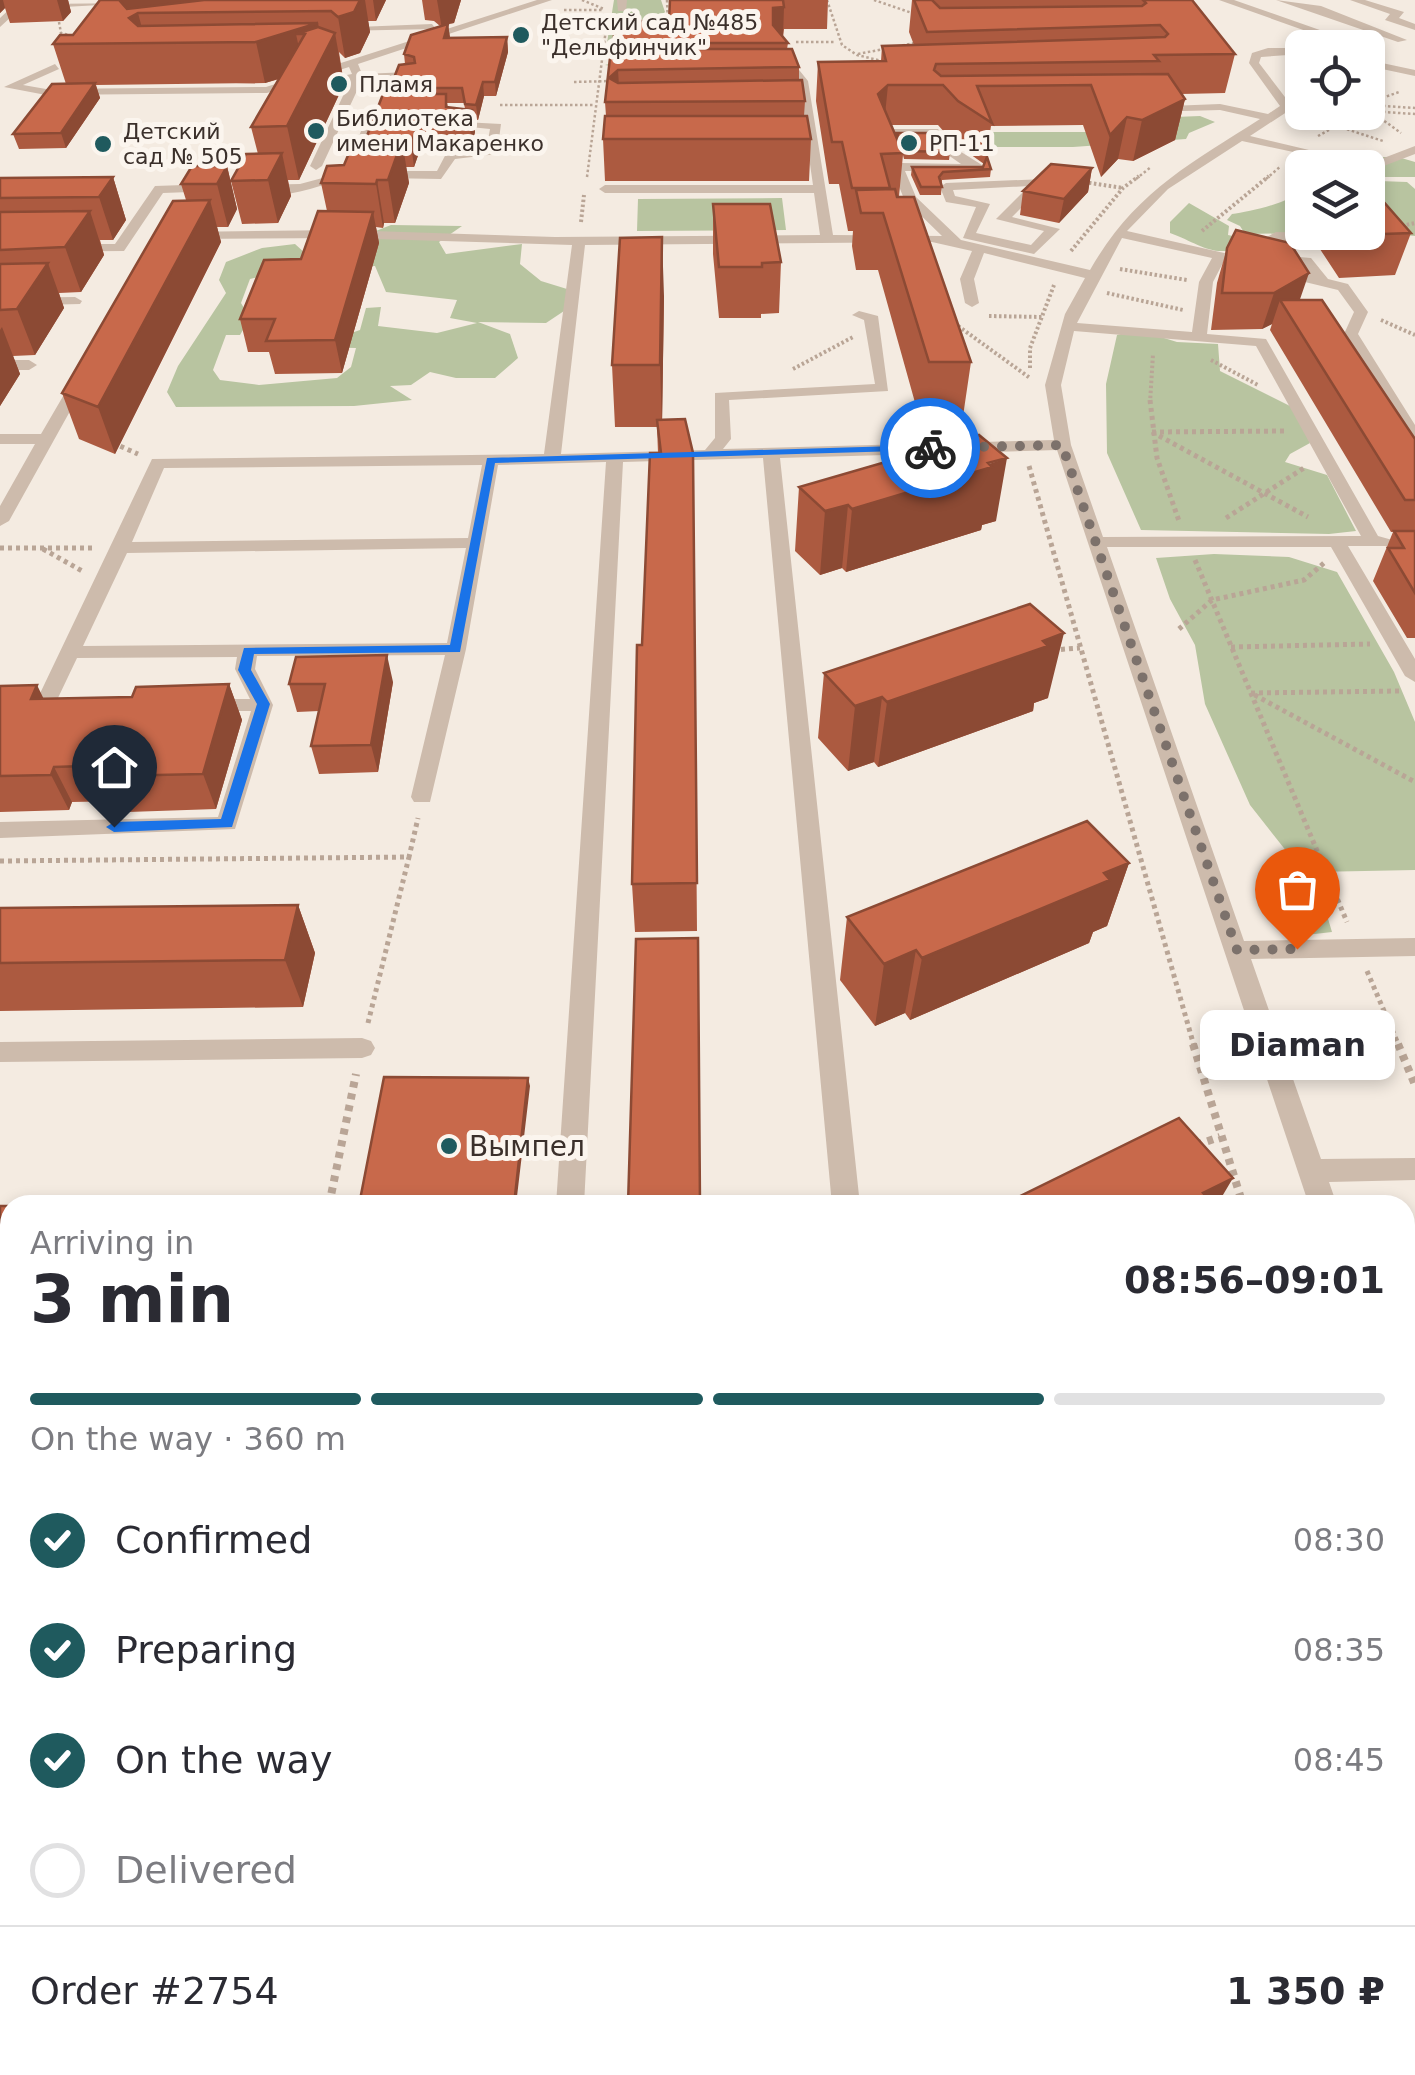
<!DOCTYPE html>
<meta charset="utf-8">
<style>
body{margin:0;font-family:"DejaVu Sans",sans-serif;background:#f7f7f7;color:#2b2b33;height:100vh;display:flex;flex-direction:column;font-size:38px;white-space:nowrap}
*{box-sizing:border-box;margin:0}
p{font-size:32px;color:#7c7c81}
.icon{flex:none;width:55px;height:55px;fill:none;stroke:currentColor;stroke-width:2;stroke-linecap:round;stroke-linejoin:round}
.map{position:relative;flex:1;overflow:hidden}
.drawer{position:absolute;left:0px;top:1195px;width:1415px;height:880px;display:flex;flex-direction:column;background:#fff;border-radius:30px 30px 0 0;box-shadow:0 5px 15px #0003}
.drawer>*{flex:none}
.tools{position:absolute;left:1285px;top:30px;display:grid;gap:20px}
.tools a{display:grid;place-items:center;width:100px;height:100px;border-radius:15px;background:#fff;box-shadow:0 5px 15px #0003;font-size:50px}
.pin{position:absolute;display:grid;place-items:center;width:85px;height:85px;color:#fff;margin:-102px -42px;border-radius:50% 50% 50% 0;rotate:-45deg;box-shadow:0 0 10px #0007}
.pin .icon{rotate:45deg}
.courier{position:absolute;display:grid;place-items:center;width:100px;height:100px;margin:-50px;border:8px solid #1a73e8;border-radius:50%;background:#fff;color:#222;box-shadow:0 2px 12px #0007}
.bubble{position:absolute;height:70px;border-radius:15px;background:#fff;box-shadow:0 5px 15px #0003;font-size:32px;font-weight:600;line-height:70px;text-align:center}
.head em{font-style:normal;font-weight:600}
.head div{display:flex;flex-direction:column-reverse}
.head{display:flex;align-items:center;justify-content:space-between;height:170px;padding:0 30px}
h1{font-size:65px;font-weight:600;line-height:75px}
.bar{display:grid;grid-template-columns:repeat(4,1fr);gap:15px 10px;align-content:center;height:120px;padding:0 30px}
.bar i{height:12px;border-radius:8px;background:#e1e1e2}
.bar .on{background:#1f5a5e}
.bar p{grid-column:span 4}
.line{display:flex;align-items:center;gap:25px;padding:0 30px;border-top:2px solid #e1e1e2}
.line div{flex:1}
ol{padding:0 30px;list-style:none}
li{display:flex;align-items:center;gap:30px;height:110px}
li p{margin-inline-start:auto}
li .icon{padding:10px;border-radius:50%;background:#1f5a5e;color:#fff;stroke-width:4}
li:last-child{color:#7c7c81}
li i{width:55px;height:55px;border:5px solid #e1e1e2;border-radius:50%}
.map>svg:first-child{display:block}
.green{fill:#b8c4a0}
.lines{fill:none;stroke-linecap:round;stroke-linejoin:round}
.path-far4{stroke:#b9a596;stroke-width:2.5;stroke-dasharray:2.5 2.5;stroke-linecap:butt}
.path-far3{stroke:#b9a596;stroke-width:4;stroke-dasharray:2.5 2.5;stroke-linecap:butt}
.path-far2{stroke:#b9a596;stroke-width:5;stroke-dasharray:4 4;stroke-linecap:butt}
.path-far1{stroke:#b9a596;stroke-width:8;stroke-dasharray:6 6;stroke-linecap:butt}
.path{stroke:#b9a596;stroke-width:9;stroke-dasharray:8 8;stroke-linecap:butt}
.minor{fill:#cdbbac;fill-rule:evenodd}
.wall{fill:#ac5a40;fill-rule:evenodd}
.shaded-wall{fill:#8c4a34}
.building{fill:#c8694b;stroke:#8c4a34;stroke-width:2.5}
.route{fill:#1a73e8}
.done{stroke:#7c716b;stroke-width:10;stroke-dasharray:0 18}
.poi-dot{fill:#1f5a5e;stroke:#fbf5ee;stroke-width:4}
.labels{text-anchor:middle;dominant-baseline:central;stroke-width:10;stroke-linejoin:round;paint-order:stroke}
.far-poi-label{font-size:22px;fill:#3b302b;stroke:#fbf5ee;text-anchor:start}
.poi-label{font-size:28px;fill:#3b302b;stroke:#fbf5ee;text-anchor:start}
</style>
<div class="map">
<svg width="1415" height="2075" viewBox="0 0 1415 2075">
<rect width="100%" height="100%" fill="#f4ebe1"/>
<path class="green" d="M614,0h47l4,12 -5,5 7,10 -50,40 -12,-2 14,-4 8,-11 -21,-1z
M1200,116l15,6 -26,11 -3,6 -113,8h-105l7,-15h162l38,-15z
M1370,157h28l17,5v15h-37l1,4 28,1 8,7v47l-47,-4v-64h-33z
M1302,189v43l10,1 -67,1 -5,-8 -13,-6 5,-6c18,-2 61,-12 70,-25z
M782,198l4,32 -149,1 1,-32z
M1189,203l40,23 -1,9 24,5c-34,23 -49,5 -82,-7v-11z
M391,225l71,1 -23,16 7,12 76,-10 -2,20 21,17 26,8 -3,22 -18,12 -68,-1 32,12 8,24 -23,20h-39l-26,-6 -19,13 -21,1 22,14 -58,6 -178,1 -9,-15 11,-26 48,-73 -7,-13 7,-18 36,-14 33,-4 21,19 -66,16 -9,24 9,15 -10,17h-14l-13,35 7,10 39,5 78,-7 14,-11 5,-19 -46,-1 50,-17 6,-22 15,-1 -3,19 59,7 40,-10 -27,-5 7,-18 -71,-8 -11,-26 -44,2 17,-26z
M1138,330l39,12 41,2 2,27 74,37 16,35 -20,11 -5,8 42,13 29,56 -27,3 -188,-4 -34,-77 -1,-69 11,-49z
M1214,554l75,3 48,15 57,100 21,50v148l-101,2 18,60 -26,3 -27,-58 8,-25 -37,-47 -45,-101 -10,-59 -25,-46 -14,-41z"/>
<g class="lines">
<path class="path-far4" d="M582,0l22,9
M667,0l1,27
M827,0l15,45 15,10 29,7
M874,0l41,14
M564,10h38
M59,22l2,11 16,4
M796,42h39
M603,51h17
M858,54l62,-12
M574,82l37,-1
M1368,103l31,-11
M500,105h95
M1368,105l47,3
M1368,111l47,3
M1361,112l22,8 18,13
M1309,117l74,24
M1318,136l22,-12 11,-12
M587,177l20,-156
M1136,179l15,-12
M1266,179l15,-13"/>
<path class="path-far3" d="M1084,182l39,6
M581,222l3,-27
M1397,227l18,-4
M1202,231l67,-55
M1071,251l52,-63 16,-12
M1120,269l67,11
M1107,293l76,17
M989,316l53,1
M1381,320l34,15
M954,323l76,55
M1211,360l47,25
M1030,368v-20l24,-63
M793,369l60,-32
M1150,403l3,-49"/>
<path class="path-far2" d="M1150,400l7,58 22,63
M1152,432l156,85
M1152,432l133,-1
M113,443l25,11
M1029,466l165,580
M1226,518l78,-50
M0,548h94
M43,549l41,23
M1195,560l152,362
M1179,629l33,-29 92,-20 20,-17
M1231,647l139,-3
M1053,650l27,-2
M1399,691l-148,2 164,89
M0,861l409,-4 9,-39
M1367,971l32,75
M368,1023l41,-166"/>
<path class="path-far1" d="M1193,1044l50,161
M1398,1044l17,41
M1196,1145l24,-8
M329,1205l27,-131"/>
<path class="path" d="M1405,1689l10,32
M195,2075l1,-10"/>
<path class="minor" d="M32,0h10l-3,4 97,-1 -108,6z
M537,0h15l-194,64 4,10 47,-2 5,3 -52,5 -40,86 -6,4 -6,-4 40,-85 -19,-3 21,-4 -3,-7 -82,26 -221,2 -42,-8 51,-23 4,5 -36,16 23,4 220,-2z
M617,0h10l-1,11h-8z
M1219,0h15l137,48h-17z
M1276,0l45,6 86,34 -9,2z
M1350,0h15l39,12 -5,6 16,6v6l-30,-10 5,-6z
M15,4l8,2 -23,21v-9z
M432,24l4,5 -99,2 -5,-3z
M779,45l29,36 25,154 109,1 -38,-37 -26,-66 6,-4h54l12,16 32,20v6h-77l11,26 45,43 129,30c44,-77 98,-105 170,-151l-40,-9 -72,2 -4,-5 76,-3 48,10 12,-8 -31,-43 3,-10 16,-5h34v6l-41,3 -2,6 29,38 14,-7v8l-52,34 118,28 47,-18v8l-47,18v-4l-126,-27 -74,48 -41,42 106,24 43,-23 82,2 -7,4 -65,2 13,17 12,1 17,21 20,5 20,28 -10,22 57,91v18l-8,-5 -63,-104 10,-22 -16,-22 -66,-16 -2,-3 7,-4 33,8 -8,-10 -12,-1 -16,-22 -36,20 -14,-1 -11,21 -6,52 59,5 112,197 18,5 -9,5h-39l67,113v23l-10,-6 -74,-129h-224l137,394 171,-3v18l-164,3 70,200 94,-1v22l-86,2 8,23h-28l-252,-755 -277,8 80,747h-28l-69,-747 -140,4 -39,743h-28l50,-743 -108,3 -32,184 -36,153h-16l-3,-5 34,-142 -188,1 -2,13 18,36 -38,124 -235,9v-16l218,-5 33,-106h-49l-10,-6 10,-6h48l-15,-30 2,-12 -160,1 -20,42 17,1v10l-30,1 -10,-6 118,-247 392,-5 28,-209 -230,-7 -154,1 -7,-4 2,-3 159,-2 213,7 265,-2 -6,-42h-209l-6,-4 6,-4h208l-15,-104 -24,-33zM891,137h43l7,13 20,14 -59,-1zM1122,238l90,20 -13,24 -7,50 -115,-9zM932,242l40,9 -12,28 5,24 7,4 7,-4 -5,-24 10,-26 101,25 -20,36 -20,71 9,55 -331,9 8,-10 -2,-39 159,-9 -10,-75 -19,-5 -7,4 12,5 11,64 -160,9v45l-10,12 -144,4 24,-209zM1074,331l182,15 105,190 -258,1 -32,-92 -10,-60zM482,465l-14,73 -336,4 32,-74zM466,548l-19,95 -364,3 44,-93z
M1368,60l47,10v6l-47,-10z
M408,106l4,5 -34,2 -22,58h81l10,-19 39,-1 4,-22 -40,-4 3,-13 6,-3 6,3 -2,10 38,2 -4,30 -42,5 -14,20c-29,0 -59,-2 -88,0 -31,2 -72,27 -101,10l6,-4 42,-1 45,-12 25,-64z
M1044,179v6l-32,32 48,12 -26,25 -71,-16 13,-31 -30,-5 -6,-15 6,-4zM1029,186l-33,33 48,12 -13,14 -55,-12 14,-29 -35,-8 -2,-6z
M213,184l6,4 -2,3 -54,2 -39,58 -124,1v-8h115l40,-58z
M75,297l7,4 -2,3 -80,2v-8z
M0,360h29l8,5 -8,5h-29z
M76,374l13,3 -80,144 -9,5v-20l35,-62h-35v-10h41z
M362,1038l9,3 4,7 -4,7 -9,3 -362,4v-20z
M1405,1426l10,4v54l-10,-4z
M1405,2053h10v22h-75l4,-10h61z
M498,2065h40v10h-40z
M906,2065h40l1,10h-40z"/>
</g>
<path class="wall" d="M0,0h68l3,12 -8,9 -53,2 -5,-15 -5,5z
M100,0h286l-10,21h-8l2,11 -10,21 -15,5 -6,-6 5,32 -45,96h-11l3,16 -13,27 -36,1 -11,-43 27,-27 -7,-27 28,-48 -14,4 -169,2 4,13 -34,50 -47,1 -6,-15 53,-50 -13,-40 20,-9z
M422,0h39l-7,23 -6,1 2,14 57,-1 1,15 -12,44h-12l-6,24 -5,-1 2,13 -3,12h-50l-8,23h-8l3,16 -14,40h-11l-1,5 -7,-1 3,16 -37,130 -67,1 -6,-22h-21l-8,-33 61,-60 26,-48 -6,-28 23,-18 21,-24 26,-47 -1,-6 15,-24 -1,-10 36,-28 -6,-5 -9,-1zM447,103h17l1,6 -17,-2z
M670,0h158l-1,29h-43l-1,8 5,6 -1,6 12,18v13l6,21 -1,15 7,23 -2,42h-204l-2,-42 3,-23 -1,-14 8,-59 56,-22z
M912,0h280l43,54 -10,39 -44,1 4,5 -10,41 -42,21 -15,-2 -17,18 -18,-52 -92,1 -5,32 5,11 -1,8 -48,3 -1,15h-21l-9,-20 1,-8h71l1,-3 -31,-22 -15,-17h-47l6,14v-6l53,19 -1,8 -45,-1 -1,-4 -4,41h-2l74,166 -9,61 -41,1 -43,-154h-22l-4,-24 1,-15h-5l-9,-47h-10l-13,-83 2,-39 63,-1 1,-15 32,-1 -5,-13z
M227,166l10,43 -9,18h-11l4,15 -106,212 -36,-15 -17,-46 124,-193 -5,-16z
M1092,168l-4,24 -29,31 -39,-8 3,-24z
M113,177l13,43 -13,20h-13l4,15 -23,37 -22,1 5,15 -29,47 -22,1 7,18 -20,32v-228z
M713,204l68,58 -2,51 -18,1v4h-42l-6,-64z
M1319,232h49l43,1 -16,42 -56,3 -23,-35z
M1227,248l73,52 115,139v199h-8l-34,-57 20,-49h-2l-121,-202 2,-6 -10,5 -51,1 6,-47z
M664,296l-2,124 31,33 4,478 -62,1 -3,-48 10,-239 16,-192 -1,-26h-42l-3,-62z
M799,487l197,34 -14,4 -1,5 -135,42 -4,-4 -22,7 -25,-24z
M824,673l224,25 -14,5 -1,8 -155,56 -4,-5 -26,9 -30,-33z
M393,682l-15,90 -59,2 -8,-28 8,-35 -22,1 -8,-28z
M229,684l13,36 -26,89 -88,3 -5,-11 -51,1 -3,8 -69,2v-126l44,13 88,-2z
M1129,863l-22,63 -14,6 -4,11 -179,77 -5,-7 -30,13 -35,-46 7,-63z
M298,905l17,48 -12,54 -303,4v-103z
M0,1206h10v104l-10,1z
M0,1379l10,1 -1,116h-9z"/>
<path class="shaded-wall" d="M0,0h3l2,8 -5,5z
M57,0h11l3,12 -8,9z
M119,0h133l-114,13 8,30h-10z
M360,0h5l5,32 -10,21 -15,5 -7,-41z
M373,0h13l-10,21z
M437,0h24l-7,23 -6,1 2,14 -4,14z
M784,7l-1,30 -11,1 1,-30z
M318,23l6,33 11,-23 9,51 -45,96 -12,-54 31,-60 -6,2 -7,-34h-9l8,37 -39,12 -9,-41z
M507,37l1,15 -12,44 -1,-14z
M618,70l2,32 -11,-24z
M483,82l1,14 -6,24 -2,-15z
M95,83l5,15 -34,50 -5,-15z
M888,85l-4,40 -6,-31z
M1185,99l-10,41 -42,21 9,-41z
M472,110l3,22 -3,12 -3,-23z
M1127,117l-9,42 -17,18 9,-42z
M419,121l3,23 -8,23 -3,-23z
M402,141l7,42 -14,40 -7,-43z
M282,153l9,43 -13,27 -10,-43z
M227,166l10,43 -9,18 -11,-43z
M1092,168l-4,24 -29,31 5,-24z
M113,177l13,43 -13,20 -14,-43z
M377,180l7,43 -1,5 -7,-44z
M210,200l11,42 -106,212 -17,-47z
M90,211l14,44 -23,37 -16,-45z
M373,212l6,31 -37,130 -7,-33z
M662,237l2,59 -2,131 -2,-62z
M48,263l16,45 -29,47 -18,-46z
M1309,273l-12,35 -17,-8 -8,24 -10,5 12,-36z
M2,327l18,47 -20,32v-76z
M1007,458l-11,63 -14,4 -1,5 -135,42 6,-63z
M848,505l-6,63 -22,7 5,-64z
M1064,633l-16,65 -14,5 -1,8 -155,56 9,-65z
M387,655l6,27 -15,90 -7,-27z
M229,684l13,36 -26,89 -13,-35z
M37,685l17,35 -23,-21z
M882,697l-8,65 -26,9 7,-65z
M54,767l18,35 -3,8 -18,-35z
M1129,863l-22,63 -14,6 -4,11 -179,77 12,-62z
M298,905l17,48 -12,54 -18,-47z
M916,950l-11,63 -30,13 9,-62z
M528,1078l2,8 -14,119h-2z
M1233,1178l-16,27h-21l7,-12z
M9,1379l1,1 -1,116 -9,-8v-79z
M132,2065h40l-2,10h-40z"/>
<path class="building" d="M100,0h19l8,9 77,-9h156l-6,12 -16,5 -7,-6 -193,2 -9,5 9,8 180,-3 -62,19 -203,2 7,-9h13z
M670,0h113l1,7 -11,1v17l15,18h-175l3,-22h53z
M914,0h18l8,8 202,-2 4,-3 -3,-3h49l43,54 -81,1 5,6 -223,3 -2,6 7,6 227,-2 17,25 -43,21 -15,-3 -17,18 -19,-50 -114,1 15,37 -34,-22 -15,-16h-55l-10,9 25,59 -22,1 9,34h-38l-10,-46h-10l-14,-80 68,-1 -4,-15 283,-9 3,-3 -8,-9 -233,7z
M448,24l-4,14 63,-1 -12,45h-12l-7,23 -11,-1 -3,-16h-72l9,-23 16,-2 -1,-6 -10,-3 7,-19z
M318,27l17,6 -48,93 -36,1 54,-93h-9z
M611,49h181l7,18 -181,3 -9,8 9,5 184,-3 3,21 -200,1z
M95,83l-34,50 -48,1 39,-50z
M383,94h63v13l26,3 -3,11h-50l-8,23h-8l-1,-3h-37z
M605,116h202l4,23h-208z
M897,133h36l17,19 -45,-1z
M354,141h48l-14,39h-11l-1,4 -55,-1 6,-17 17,-1z
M282,153l-14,27 -37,1 15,-27z
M987,157l4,12 -48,3 -4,5 3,10h-21l-9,-20h71z
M1051,164l41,4 -28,31 -41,-8z
M192,166h35l-10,18h-36z
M113,177l-14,20 -99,1v-20z
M895,189l2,8h17l57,165h-42l-46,-149h-22l-5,-23z
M210,200l-112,207 -36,-14 111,-192z
M1368,200h14l29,33 -57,2 -2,-3h16z
M713,204h57l11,58 -19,1v4h-43z
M90,211l-25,36 -65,3v-38z
M318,211l55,1 -38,128 -69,1 9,-22h-35l24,-59 37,-1z
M1236,230l54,13 19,30 -35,20h-52l5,-45z
M662,237l-2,128h-48l8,-127z
M48,263l-31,46 -17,1v-46z
M1280,300h42l93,139v61h-10z
M685,419l8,34 4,430 -65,1 5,-239h5l8,-192h11l-4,-33z
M979,435l28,23 -19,5 4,4 -140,42 -4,-4 -23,6 -26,-24z
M1394,531h21v62l-27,-45h16z
M1030,604l34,29 -21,8 5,5 -161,56 -5,-5 -27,9 -31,-33z
M387,655l-16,90 -60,1 14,-62h-36l7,-27z
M229,684l-26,90 -92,2 4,-11 -61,2 -3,8 -51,1v-90l37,-1 -6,14 101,-2 4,-10z
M1087,821l42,42 -25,10 6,7 -188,78 -6,-8 -32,14 -37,-47z
M298,905l-13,55 -285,3v-55z
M698,938l2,267h-72l8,-266z
M384,1077l144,1 -14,127h-155z
M1179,1118l54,60 -30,15 9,10 -5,2h-205z
M0,1206h10v75h-10z
M0,1379h9l-9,30z
M0,1992h10v73h122l-2,10h-130z"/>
<path class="route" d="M930,445l4,5 -439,13 -35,189 -206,2 -3,16 19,34 -38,123 -118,5 -8,-5 8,-5 107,-3 36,-115 -19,-34 6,-22 206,-3 37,-187z"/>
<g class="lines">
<path class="done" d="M930,448l132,-3 175,505 60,-1"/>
</g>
<g class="poi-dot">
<circle cx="521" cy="35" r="10"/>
<circle cx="339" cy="84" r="10"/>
<circle cx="316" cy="131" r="10"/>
<circle cx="909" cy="143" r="10"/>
<circle cx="103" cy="144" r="10"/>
<circle cx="449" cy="1146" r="10"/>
</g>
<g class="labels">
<g class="far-poi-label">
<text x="541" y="22">Детский сад №485<tspan x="541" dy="25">"Дельфинчик"</tspan></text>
<text x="359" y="84">Пламя</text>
<text x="336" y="118">Библиотека<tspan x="336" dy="25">имени Макаренко</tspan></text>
<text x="123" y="131">Детский<tspan x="123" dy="25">сад № 505</tspan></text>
<text x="929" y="143">РП-11</text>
</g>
<g class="poi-label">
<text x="469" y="1146">Вымпел</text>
</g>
</g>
</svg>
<div class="tools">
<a><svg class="icon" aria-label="locate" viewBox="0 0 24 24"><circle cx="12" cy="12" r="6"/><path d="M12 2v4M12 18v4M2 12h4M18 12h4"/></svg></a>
<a><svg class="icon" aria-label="layers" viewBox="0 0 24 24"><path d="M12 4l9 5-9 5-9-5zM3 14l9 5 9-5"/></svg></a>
</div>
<div class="pin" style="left:1297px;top:949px;background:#ea580c"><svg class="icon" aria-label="bag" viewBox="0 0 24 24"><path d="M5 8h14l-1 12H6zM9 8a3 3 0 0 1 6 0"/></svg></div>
<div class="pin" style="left:114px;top:827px;background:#1f2937"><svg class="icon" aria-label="home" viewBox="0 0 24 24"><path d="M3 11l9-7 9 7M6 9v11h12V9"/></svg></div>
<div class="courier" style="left:930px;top:448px"><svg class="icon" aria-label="bike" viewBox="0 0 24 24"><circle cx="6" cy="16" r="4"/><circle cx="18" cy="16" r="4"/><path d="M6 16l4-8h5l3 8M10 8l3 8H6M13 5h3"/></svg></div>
<div class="bubble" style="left:1200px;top:1010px;width:195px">Diaman</div>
<section class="drawer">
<div class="head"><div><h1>3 min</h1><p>Arriving in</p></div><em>08:56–09:01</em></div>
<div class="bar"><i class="on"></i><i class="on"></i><i class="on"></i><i></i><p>On the way · 360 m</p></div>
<ol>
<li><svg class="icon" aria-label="check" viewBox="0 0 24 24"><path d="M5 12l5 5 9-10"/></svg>Confirmed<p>08:30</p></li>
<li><svg class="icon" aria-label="check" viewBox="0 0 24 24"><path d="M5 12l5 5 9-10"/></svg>Preparing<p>08:35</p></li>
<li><svg class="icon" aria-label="check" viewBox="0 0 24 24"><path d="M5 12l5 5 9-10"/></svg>On the way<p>08:45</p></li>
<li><i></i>Delivered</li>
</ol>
<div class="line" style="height:130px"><div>Order #2754</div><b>1 350 ₽</b></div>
</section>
</div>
